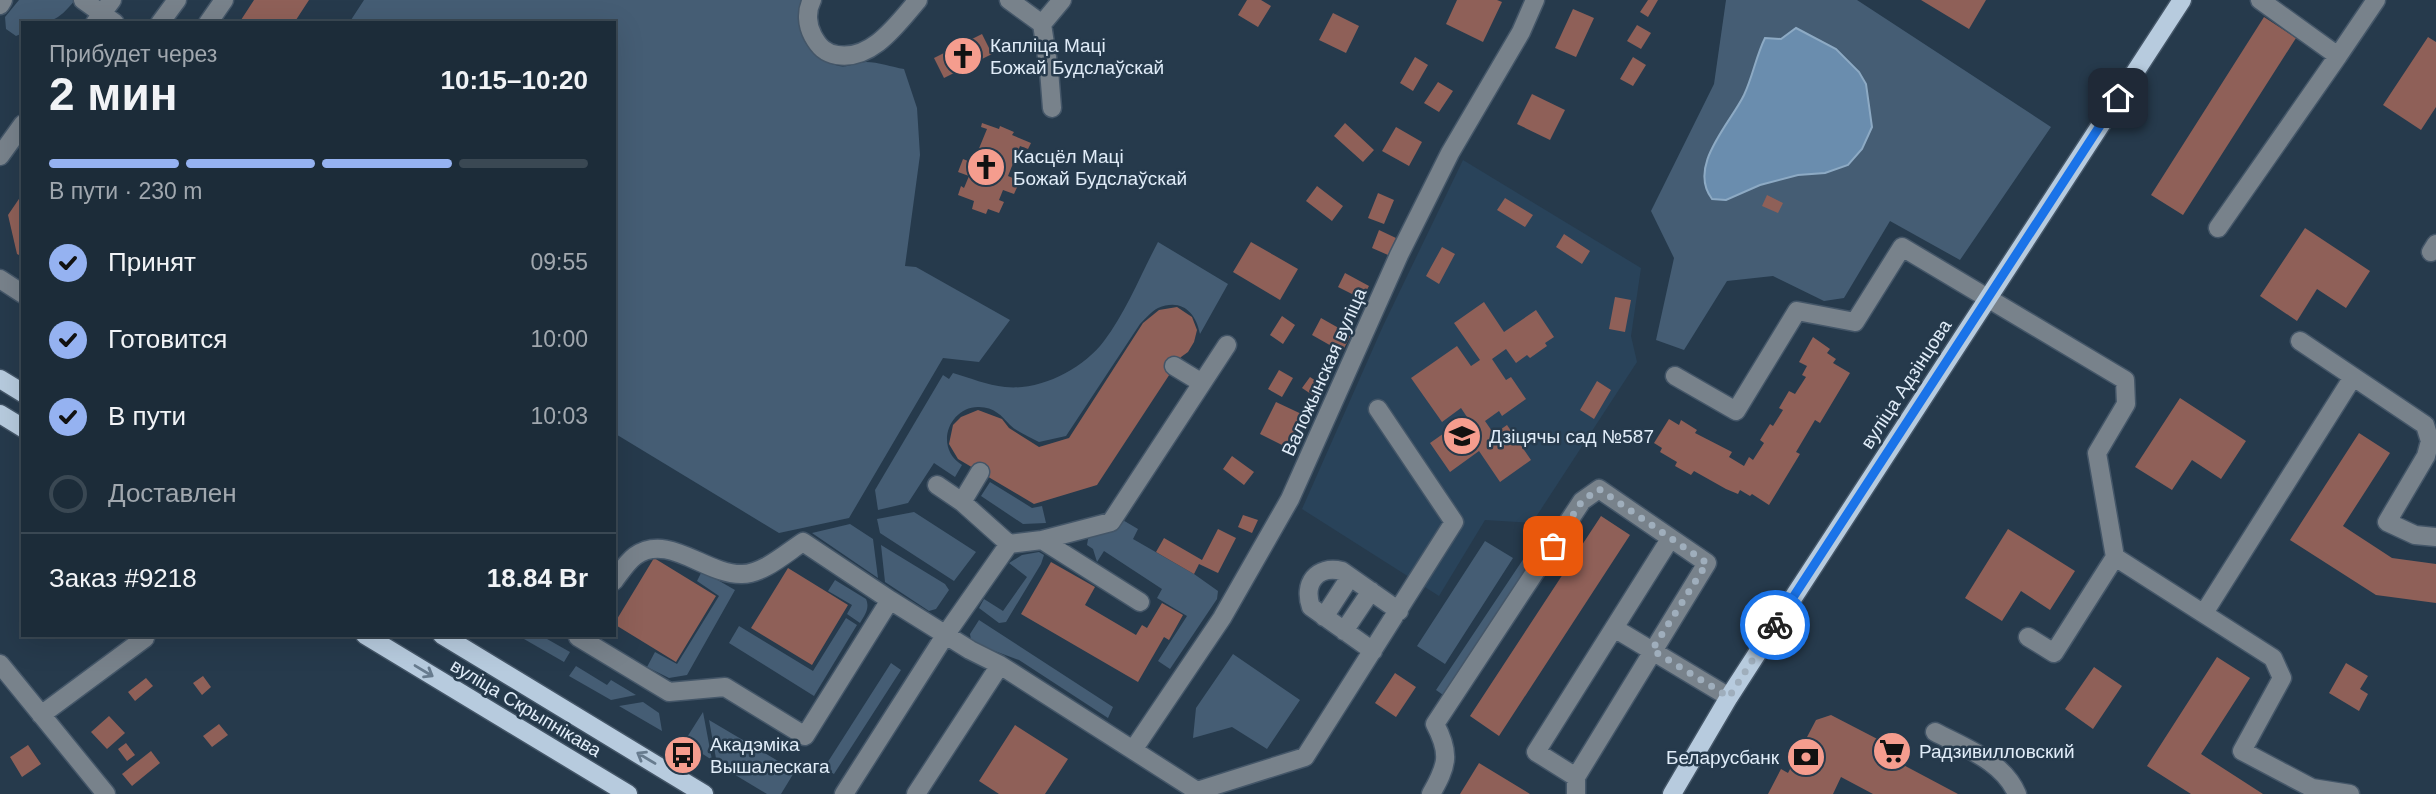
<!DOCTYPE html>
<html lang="ru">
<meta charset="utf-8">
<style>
body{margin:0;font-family:Helvetica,sans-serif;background:#253441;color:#f1f3f6;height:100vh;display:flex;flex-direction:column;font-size:26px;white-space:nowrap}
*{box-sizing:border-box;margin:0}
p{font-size:23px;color:#a0a7ae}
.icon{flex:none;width:38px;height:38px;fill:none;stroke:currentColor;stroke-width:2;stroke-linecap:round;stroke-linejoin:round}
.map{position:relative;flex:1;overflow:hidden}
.panel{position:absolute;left:21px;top:21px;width:595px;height:616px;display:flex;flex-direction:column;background:#1c2c39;border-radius:0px;box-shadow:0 7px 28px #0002,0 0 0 2px #3a4853}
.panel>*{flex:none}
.pin{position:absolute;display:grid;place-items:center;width:60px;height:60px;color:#fff;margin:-30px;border-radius:14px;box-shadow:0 4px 10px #0006}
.courier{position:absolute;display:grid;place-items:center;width:70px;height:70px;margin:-35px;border:5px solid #1a73e8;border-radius:50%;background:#fff;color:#222;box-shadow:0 2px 9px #0007}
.overview em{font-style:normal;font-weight:600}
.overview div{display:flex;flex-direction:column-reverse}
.overview{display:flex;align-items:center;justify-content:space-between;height:119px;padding:0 28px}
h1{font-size:46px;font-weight:600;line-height:52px}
.bar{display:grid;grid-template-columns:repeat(4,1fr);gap:10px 7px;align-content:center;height:84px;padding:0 28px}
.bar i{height:9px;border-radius:5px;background:#3a4853}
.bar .current{background:#95b2f1}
.bar p{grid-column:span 4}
.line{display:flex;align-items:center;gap:18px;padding:0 28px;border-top:2px solid #3a4853}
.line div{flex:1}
ol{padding:0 28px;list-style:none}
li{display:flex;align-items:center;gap:21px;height:77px}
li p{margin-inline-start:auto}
li .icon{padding:7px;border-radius:50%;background:#95b2f1;color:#111;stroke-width:4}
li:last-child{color:#a0a7ae}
li i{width:38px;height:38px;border:4px solid #3a4853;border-radius:50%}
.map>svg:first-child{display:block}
.built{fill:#29435a}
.green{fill:#455d74}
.water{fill:#6a8dae;stroke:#8daac4;stroke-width:2}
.building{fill:#8f6058}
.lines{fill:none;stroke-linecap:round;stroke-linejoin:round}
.minor-casing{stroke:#445668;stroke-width:21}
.major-casing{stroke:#445668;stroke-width:21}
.minor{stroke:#78828b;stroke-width:18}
.major{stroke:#b7cbde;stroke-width:18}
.oneway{stroke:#677b8e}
.done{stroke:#9faebc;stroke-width:7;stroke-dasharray:0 12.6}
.route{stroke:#1a73e8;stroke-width:9}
.labels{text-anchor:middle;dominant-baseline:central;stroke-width:5;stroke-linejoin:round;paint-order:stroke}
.poi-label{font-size:19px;fill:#e0ecf8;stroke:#263a4c;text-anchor:start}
.street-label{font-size:19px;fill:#e0ecf8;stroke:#263a4c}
</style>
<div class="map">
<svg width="2436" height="794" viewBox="0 0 2436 794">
<rect width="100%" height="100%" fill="#263a4c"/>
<path class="built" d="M1463,160l178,108 -10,68 6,26 -105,161 -47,-3 -46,76 -137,-87 81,-183z"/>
<path class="green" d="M19,0h56c-18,22 -24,23 -52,23v10l-7,3 -10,-7 -1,-12z
M364,0h438c-11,29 7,60 37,66 9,2 18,-4 27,-4 12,0 26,5 38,7l13,39 3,47 -15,111 11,1 94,53 -31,42 -36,-4 -94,160 -70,15 -165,-100v-410h-265z
M1726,0h131l194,127 -91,133 -70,-39 -46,77 -20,3 -51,-25 -46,5 -43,69 -28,-10 18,-82 -23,-47 63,-127z
M1158,242l70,42 -28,50c-4,-22 -19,-36 -42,-26 -6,3 -13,11 -18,16l-74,112 -27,6c-9,-5 -22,-10 -29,-17 -8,-9 -16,-18 -31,-18 -29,-1 -46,40 -17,58l-7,12 -21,-14 -26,40 -30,7 -3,-20 68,-115 6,4 4,-6c17,5 34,12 52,14 35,4 78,-18 99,-46 22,-29 37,-67 54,-99z
M990,482l42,26 10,-2 4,17 -23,1 -42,-28z
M914,512l62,40 -22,29 -74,-48 -3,-14z
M1121,519l17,10 -5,10 61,35 24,17 -1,8 -47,70 -12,-8 29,-45 -30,-18 5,-9 -58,-38 -7,11 -4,-13 -6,-4 1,-6 7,-5 20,-4z
M850,524l23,15 5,39 -66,-45z
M1538,537l10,7 -102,153 -10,-7z
M1485,541l28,17 -68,106 -28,-18z
M881,545l64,39 4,6 -13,19 -7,2 -44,-29z
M1039,552l5,3 -3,9 -35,58 -7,1 -20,-15 5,-9 19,12 24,-34 -18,-14 13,-8z
M702,571l33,19 -48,85 -18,3 -22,-11 8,-15 22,12 42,-68 -22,-15z
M835,580l31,19c4,9 -1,16 -6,24l-13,-9 5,-9 -24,-14z
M846,618l11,7 -43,71 -85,-53 10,-17 74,45z
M979,620l134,87 -5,11 -89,-58 -43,-16 -5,-4 -1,-6z
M517,635h23l30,17 -6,10z
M1233,654l67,46 -33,49 -35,-22 -39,11 3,-30z
M891,663l10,7 -67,104 -10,-6z
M576,666l31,19 4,-5 25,15 -25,5 -42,-24z
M643,702l16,11 3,18 -43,-25z
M703,712l9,48 -28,-18z
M709,720l86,51 -14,23h-14l-50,-30z"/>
<path class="water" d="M1796,28l40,21 23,23 7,12 6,43 -10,22 -14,16 -23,8 -27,2 -38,10 -34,15 -14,-1c-25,-33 18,-75 32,-104 9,-19 12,-39 21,-57l16,1z"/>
<path class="building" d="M254,0h55l-15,23h-55z
M1247,0h14l10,6 -13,21 -20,-12z
M1457,0h40l5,2 -19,40 -37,-18z
M1648,0h10l-10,17 -8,-5z
M1921,0h65l-17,29z
M1573,9l21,9 -18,39 -21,-9z
M1333,13l26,13 -13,27 -27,-13z
M2264,17l32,21 -113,177 -32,-20z
M1637,25l14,8 -10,16 -14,-8z
M982,34l10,20 -48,24 -10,-20z
M2428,37l8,5v65l-15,23 -38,-25z
M1415,57l13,8 -15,26 -13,-8z
M1633,57l13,8 -13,21 -13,-7z
M1438,82l15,9 -14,21 -15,-9z
M1532,94l33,16 -15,30 -33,-16z
M982,123l17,6 1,-3 14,6 -2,3 19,8 -3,6 -8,-3 -12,30 12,5 -6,13 -11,-4 -4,10 5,2 -5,11 -11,-4 -2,5 -14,-5 2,-8 -16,-6 3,-9 3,2 5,-12 -11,-4 5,-13 10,4 14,-34 -6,-2z
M1345,123l29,27 -11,12 -29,-26z
M1396,127l26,15 -13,24 -27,-15z
M1317,186l26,20 -11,15 -26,-20z
M23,193v64l-6,-3 -9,-39z
M1378,193l16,7 -10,24 -16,-6z
M1767,195l16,8 -5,10 -16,-7z
M1505,198l28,17 -8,12 -28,-17z
M2305,228l65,43 -24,37 -29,-19 -20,32 -37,-25z
M1379,230l17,8 -8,17 -16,-7z
M1564,234l26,17 -8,13 -26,-17z
M1251,242l47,27 -18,31 -47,-28z
M1442,247l13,7 -16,30 -13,-8z
M1345,273l24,13 -7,13 -24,-12z
M1615,297l16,3 -6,32 -16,-3z
M1484,302l20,30 32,-22 18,27 -9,6 2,3 -17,12 -3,-3 -11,8 -10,-14 -14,10 14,21 5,-3 15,22 -24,17 -3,-5 -14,10 9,13 13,-9 24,35 -31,22 -21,-31 -29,21 -20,-29 37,-26 -6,-9 -19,14 -31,-44 46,-32 14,20 9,-6 -26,-37z
M1177,307l15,10 5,13 -3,12 -6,10 -7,5 -84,128 -63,19 -76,-45 -9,-15 4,-19 8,-8 17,-7 24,9 7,9 30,19 30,-9 74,-115 16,-13z
M1282,316l13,9 -12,19 -13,-9z
M1321,318l30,17 -9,17 -30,-17z
M1813,337l17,12 -3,4 9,6 -3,4 17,10 -30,50 -5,-3 -19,32 4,2 -31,51 -17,-11 -2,2 -10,-6 -2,4 -12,-5 -32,-18 -3,4 -16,-9 2,-4 -17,-10 2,-4 -8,-5 15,-24 10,6 2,-5 16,10 -2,3 37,19 -3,5 15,9 5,-9 4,3 11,-17 -4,-3 10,-16 3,2 10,-16 -4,-2 10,-17 6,3 11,-17 -4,-2 5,-9 -8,-4z
M1279,370l14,8 -11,19 -14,-8z
M1310,377l15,10 -8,11 -15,-10z
M1597,381l14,9 -17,29 -14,-9z
M2180,398l66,43 -25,38 -29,-19 -20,30 -37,-23z
M1276,402l34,16 -16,33 -34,-17z
M2359,433l31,20 -47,73 49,32 44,6v39l-60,-8 -86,-55z
M1232,456l22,16 -10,13 -21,-16z
M1243,515l15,5 -6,13 -14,-6z
M1601,516l29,19 -131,201 -29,-20z
M1218,529l18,9 -18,35 -19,-9 -5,10 -38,-22 8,-14 38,22z
M2008,529l67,42 -25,39 -29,-19 -19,30 -37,-23z
M654,558l62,38 -40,66 -62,-38z
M1051,562l44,25 -10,18 51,30 6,-10 5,3 15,-25 21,12 -14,25 -5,-3 -26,45 -117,-68z
M788,568l60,37 -36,60 -61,-37z
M2217,657l33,21 -49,76 62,40h-72l-44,-28z
M2346,663l22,13 -8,13 8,5 -9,17 -30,-18z
M2094,667l28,19 -29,43 -28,-20z
M1395,673l21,14 -20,30 -21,-14z
M203,676l8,11 -9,8 -9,-12z
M146,678l7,8 -18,15 -7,-9z
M1831,715l56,29 3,-6 12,7 -8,15 64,34h-85l-32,-17 -8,17h-65l13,-25 7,4 28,-53z
M109,716l16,17 -18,16 -16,-17z
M219,724l9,11 -16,12 -9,-11z
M1015,725l53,34 -23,35h-46l-20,-13z
M126,743l9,12 -8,6 -9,-12z
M28,745l13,19 -19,13 -12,-20z
M151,751l9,12 -28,23 -10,-12z
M1479,763l51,31h-70z"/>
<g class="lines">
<defs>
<path id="minor" d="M83,0l32,23
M812,0c-6,11 -5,25 1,36 6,11 12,17 24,19 35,6 61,-32 81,-55
M1009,0l33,24 7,46 3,38
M0,5l3,-5
M95,23l17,-23
M160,23l17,-23
M208,23l16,-23
M1042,24l20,-24
M2338,56l38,-56
M0,156l23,-32
M2218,228l120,-172 -78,-56
M2431,252l5,-8
M0,279l23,15
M2300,341l125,84 5,16 -4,15 -39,66 28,13 21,2
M1174,366l28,17
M1675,376l61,35 61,-100 58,11 47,-75 223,133 1,24 -29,49 18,104 -61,96 -26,-16
M962,502l18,-30
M1042,540l98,62
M1009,544l33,-4 69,-18 116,-177
M2115,557l158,101 9,20 -40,73 70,37 38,6
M614,581c6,-8 13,-19 21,-25 33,-24 71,19 107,18 21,0 44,-21 61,-32l87,58
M2204,613l149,-236
M1324,617l26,-40
M1614,628l115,69
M1344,631l27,-40
M578,637l91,55 56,-5 80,49 85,-136 80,50 30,15 197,126 108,-34 149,-235 -76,-113
M1373,651l-62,-44c-8,-23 5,-42 31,-36l57,40
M0,664l106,130
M41,715l104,-77
M1935,732c30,16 68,29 82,62
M1133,750l89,-132 68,-119 109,-244 51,-102 71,-121 14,-32
M1576,777l-40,-25 134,-213
M844,794l102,-160 63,-90 -47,-42 -25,-17
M916,794l84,-129
M1431,794c16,-28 20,-40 4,-70l147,-223 17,-12 108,74 -131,214v17"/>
<path id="major" d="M0,379l23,14
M0,414l23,14
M365,635l263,159
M442,635l262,159
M1672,794l57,-97 62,-96 391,-601"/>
</defs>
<use href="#minor" class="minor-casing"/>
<use href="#major" class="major-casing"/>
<use href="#minor" class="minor"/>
<use href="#major" class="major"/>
</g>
<defs><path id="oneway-shaft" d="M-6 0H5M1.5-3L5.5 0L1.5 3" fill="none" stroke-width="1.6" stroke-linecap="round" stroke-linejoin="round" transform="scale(1.75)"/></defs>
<g class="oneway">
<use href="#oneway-shaft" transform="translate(424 671) rotate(31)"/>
<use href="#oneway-shaft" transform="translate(646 758) rotate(-149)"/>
</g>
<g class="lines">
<path class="done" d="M1553,546l29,-45 17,-12 108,74 -55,87 77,47 46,-72"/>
<path class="route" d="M1775,625l343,-527"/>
</g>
<defs>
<symbol id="church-disc" viewBox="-11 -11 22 22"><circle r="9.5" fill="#f59d8e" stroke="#263a4c"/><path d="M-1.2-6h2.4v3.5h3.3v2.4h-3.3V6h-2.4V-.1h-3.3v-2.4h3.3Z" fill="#111"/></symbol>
<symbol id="school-disc" viewBox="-11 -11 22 22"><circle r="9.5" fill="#f59d8e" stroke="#263a4c"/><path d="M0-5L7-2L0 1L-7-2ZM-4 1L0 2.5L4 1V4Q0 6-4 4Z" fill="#111"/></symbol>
<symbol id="supermarket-disc" viewBox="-11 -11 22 22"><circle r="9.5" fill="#f59d8e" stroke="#263a4c"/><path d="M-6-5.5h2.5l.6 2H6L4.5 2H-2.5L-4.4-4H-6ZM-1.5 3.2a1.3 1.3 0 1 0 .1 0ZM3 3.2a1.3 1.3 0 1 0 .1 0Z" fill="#111"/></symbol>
<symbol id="bus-disc" viewBox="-11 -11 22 22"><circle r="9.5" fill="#f59d8e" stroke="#263a4c"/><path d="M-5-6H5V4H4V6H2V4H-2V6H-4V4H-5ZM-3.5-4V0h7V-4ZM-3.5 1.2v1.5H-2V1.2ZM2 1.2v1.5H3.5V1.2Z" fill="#111"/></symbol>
<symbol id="bank-disc" viewBox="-11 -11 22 22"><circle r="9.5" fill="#f59d8e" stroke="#263a4c"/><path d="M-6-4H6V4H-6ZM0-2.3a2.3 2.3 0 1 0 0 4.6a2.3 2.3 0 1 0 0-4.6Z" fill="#111"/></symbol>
</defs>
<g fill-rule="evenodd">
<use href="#church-disc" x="941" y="34" width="44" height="44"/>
<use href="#church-disc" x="964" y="145" width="44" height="44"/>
<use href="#school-disc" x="1440" y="414" width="44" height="44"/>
<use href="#supermarket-disc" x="1870" y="729" width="44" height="44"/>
<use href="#bus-disc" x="661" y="733" width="44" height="44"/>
<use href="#bank-disc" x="1784" y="735" width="44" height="44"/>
</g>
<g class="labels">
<g class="poi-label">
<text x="990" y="45">Капліца Маці<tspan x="990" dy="22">Божай Будслаўскай</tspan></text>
<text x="1013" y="156">Касцёл Маці<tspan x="1013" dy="22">Божай Будслаўскай</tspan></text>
<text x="1489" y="436">Дзіцячы сад №587</text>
<text x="710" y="744">Акадэміка<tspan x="710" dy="22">Вышалескага</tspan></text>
<text x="1919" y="751">Радзивилловский</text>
<text x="1779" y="757" text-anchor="end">Беларусбанк</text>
</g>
<g class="street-label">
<text transform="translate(1324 372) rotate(-66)">Валожынская вуліца</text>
<text transform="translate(1906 384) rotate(-57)">вуліца Адзінцова</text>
<text transform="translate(526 708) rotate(31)">вуліца Скрыпнікава</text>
</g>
</g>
</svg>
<div class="pin" style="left:1553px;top:546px;background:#ea580c"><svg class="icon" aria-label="bag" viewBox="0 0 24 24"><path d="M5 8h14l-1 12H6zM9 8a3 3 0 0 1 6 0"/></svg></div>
<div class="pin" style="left:2118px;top:98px;background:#1f2937"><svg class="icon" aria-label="home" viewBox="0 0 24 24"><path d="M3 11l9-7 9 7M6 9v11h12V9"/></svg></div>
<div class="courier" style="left:1775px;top:625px"><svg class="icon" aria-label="bike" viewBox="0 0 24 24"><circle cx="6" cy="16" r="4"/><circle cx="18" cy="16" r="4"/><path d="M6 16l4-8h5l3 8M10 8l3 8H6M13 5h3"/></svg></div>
<section class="panel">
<div class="overview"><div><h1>2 мин</h1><p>Прибудет через</p></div><em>10:15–10:20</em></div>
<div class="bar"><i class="current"></i><i class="current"></i><i class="current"></i><i></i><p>В пути · 230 m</p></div>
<ol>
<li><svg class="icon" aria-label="check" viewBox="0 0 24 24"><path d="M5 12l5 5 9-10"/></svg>Принят<p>09:55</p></li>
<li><svg class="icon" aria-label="check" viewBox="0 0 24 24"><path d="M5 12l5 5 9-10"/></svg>Готовится<p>10:00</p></li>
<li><svg class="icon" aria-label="check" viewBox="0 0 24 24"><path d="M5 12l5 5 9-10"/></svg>В пути<p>10:03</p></li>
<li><i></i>Доставлен</li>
</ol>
<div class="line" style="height:91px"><div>Заказ #9218</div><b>18.84 Br</b></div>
</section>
</div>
